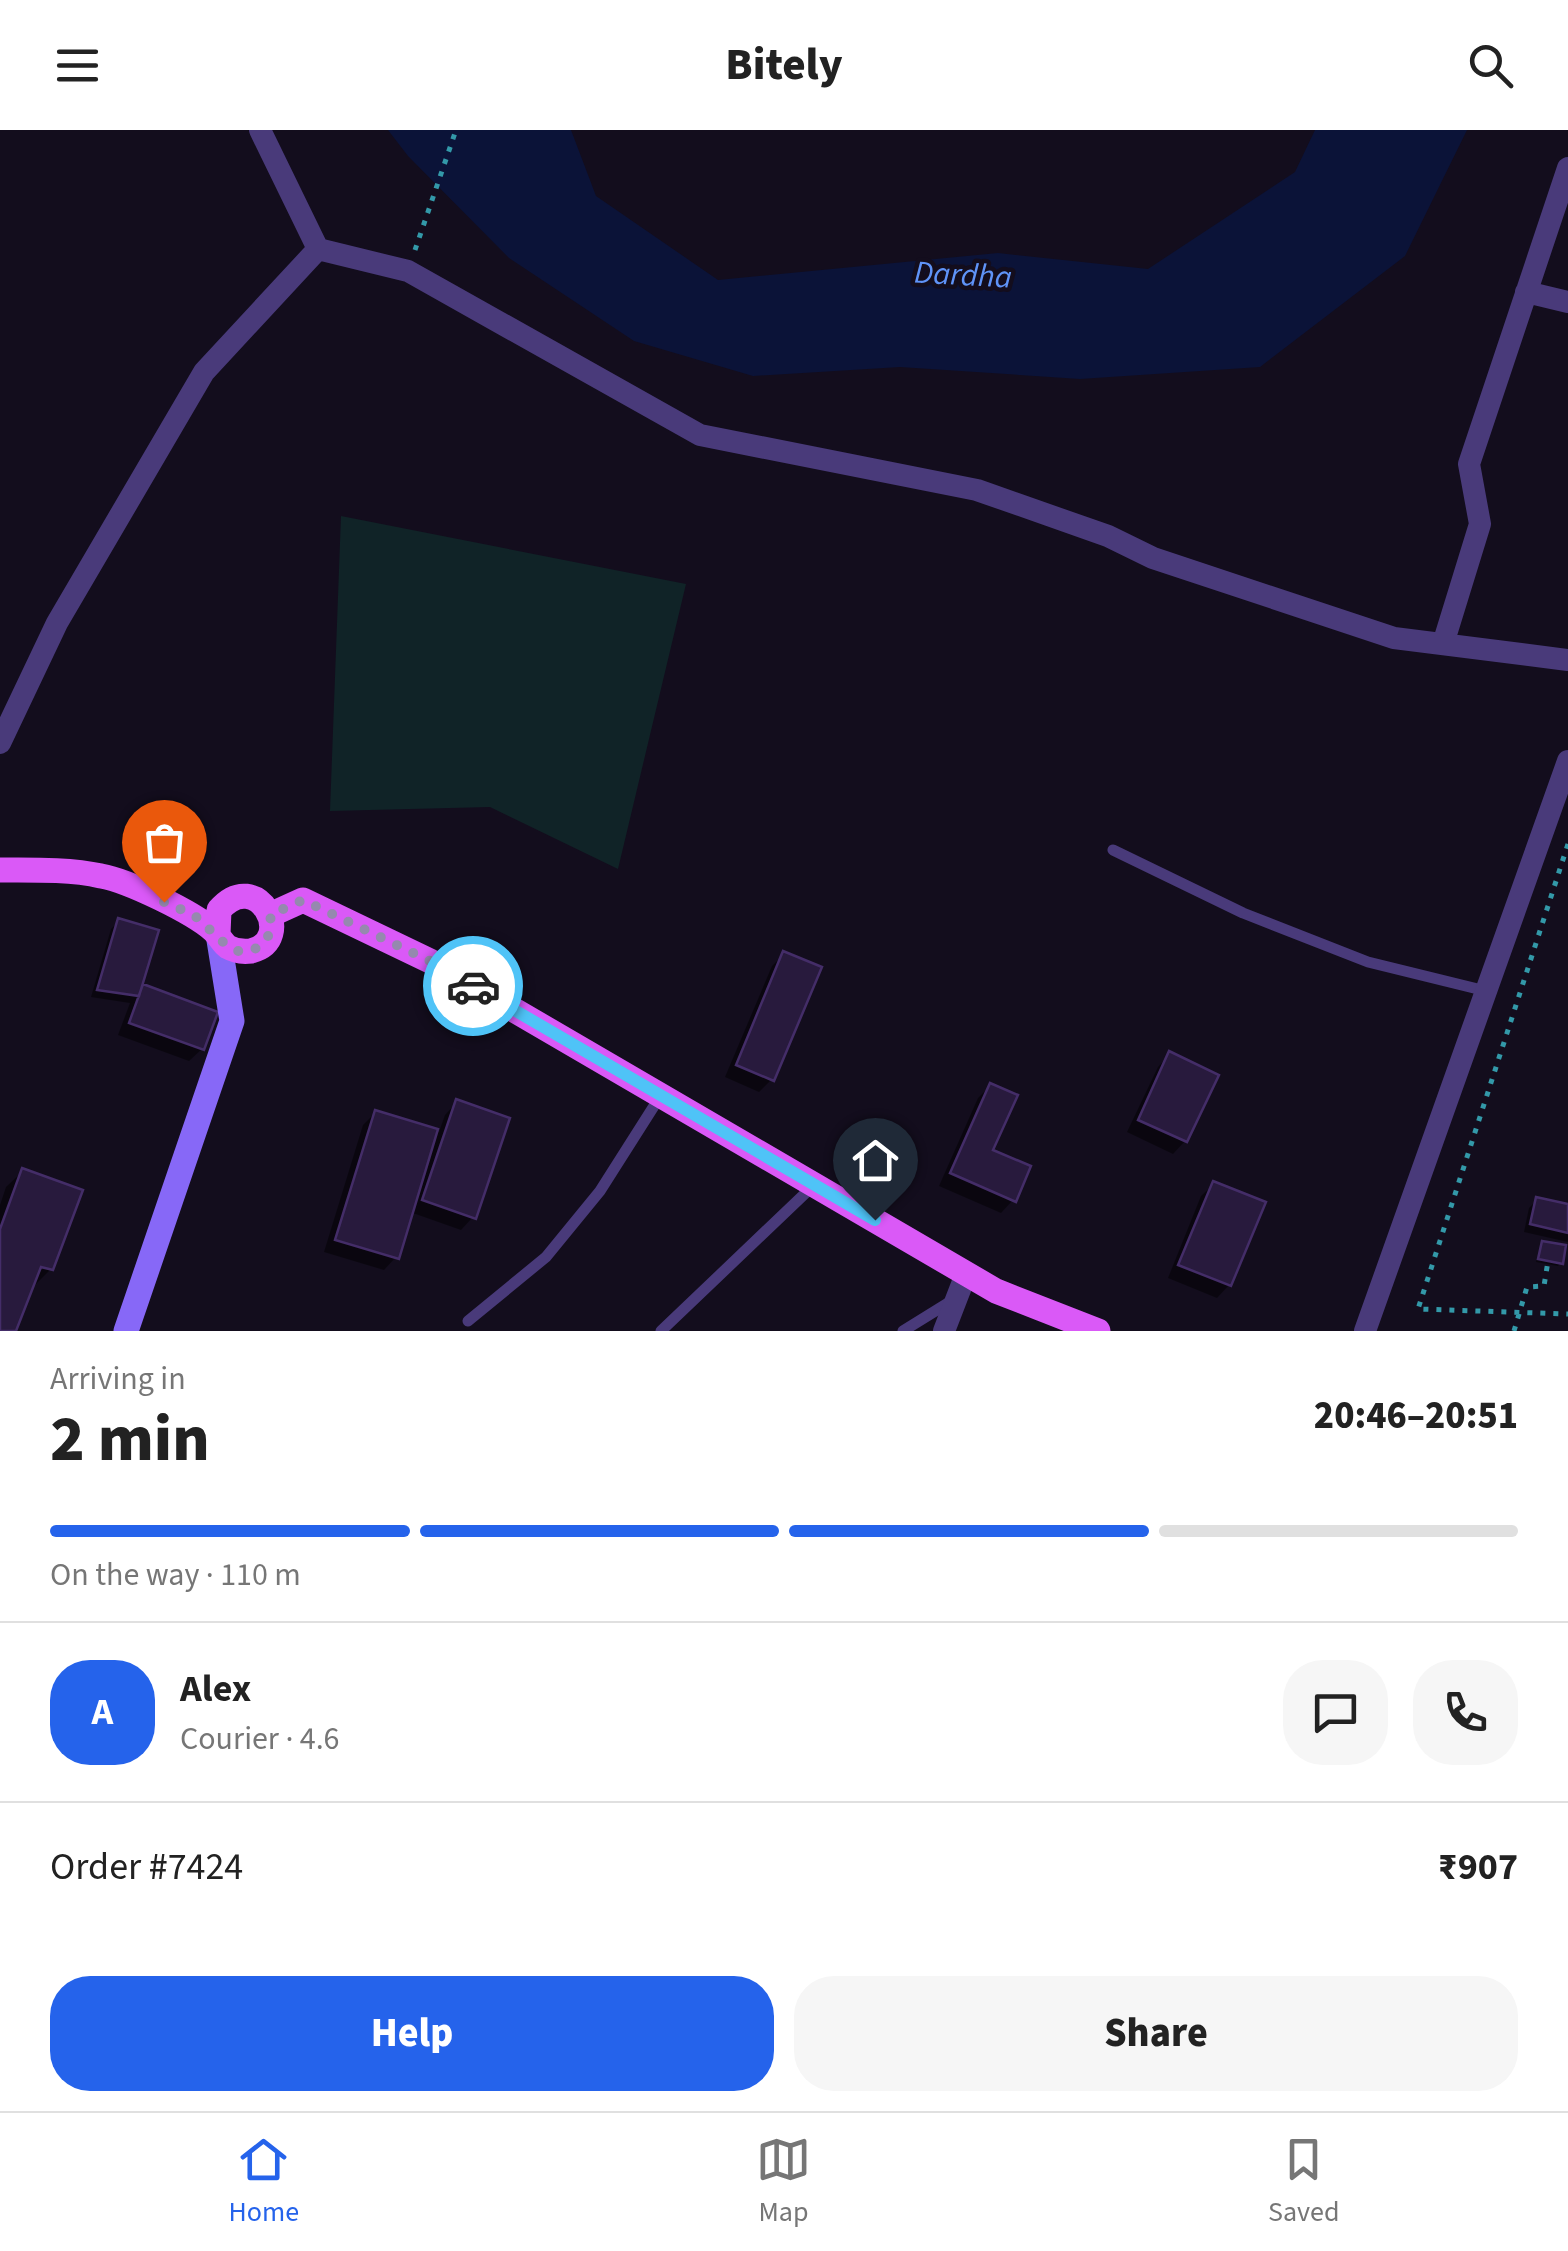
<!DOCTYPE html>
<meta charset="utf-8">
<style>
body{margin:0;font-family:"Source Sans 3",sans-serif;background:#f6f6f6;color:#222;height:100vh;display:flex;flex-direction:column;font-size:38px;white-space:nowrap}
*{box-sizing:border-box;margin:0}
p{font-size:32px;color:#767676}
.icon{flex:none;width:55px;height:55px;fill:none;stroke:currentColor;stroke-width:2;stroke-linecap:round;stroke-linejoin:round}
.map{position:relative;height:1201px;overflow:hidden}
.panel{display:flex;flex-direction:column;background:#fff;flex:1}
.panel>*{flex:none}
.pin{position:absolute;display:grid;place-items:center;width:85px;height:85px;color:#fff;margin:-102px -42px;border-radius:50% 50% 50% 0;rotate:-45deg;box-shadow:0 0 10px #0007}
.pin .icon{rotate:45deg}
.courier{position:absolute;display:grid;place-items:center;width:100px;height:100px;margin:-50px;border:8px solid #4fc3f7;border-radius:50%;background:#fff;color:#222;box-shadow:0 2px 12px #0007}
.headline em{font-style:normal;font-weight:800}
.headline div{display:flex;flex-direction:column-reverse}
.headline{display:flex;align-items:center;justify-content:space-between;height:170px;padding:0 50px}
h1{font-size:65px;font-weight:800;line-height:75px}
.bar{display:grid;grid-template-columns:repeat(4,1fr);gap:15px 10px;align-content:center;height:120px;padding:0 50px}
.bar i{height:12px;border-radius:8px;background:#e0e0e0}
.bar .selected{background:#2563eb}
.bar p{grid-column:span 4}
.line{display:flex;align-items:center;gap:25px;padding:0 50px;border-top:2px solid #e0e0e0}
.line div{flex:1}
.round{display:grid;place-items:center;flex:none;width:105px;height:105px;border-radius:40px;background:#f6f6f6}
.button{display:flex;gap:20px;margin-top:auto;padding:20px 50px}
.button a{flex:1;height:115px;border-radius:40px;background:#2563eb;color:#fff;font-size:40px;font-weight:800;line-height:115px;text-align:center}
.button a+a{background:#f6f6f6;color:#222}
header{display:flex;justify-content:space-between;align-items:center;height:130px;padding:0 50px;background:#fff;font-size:45px;font-weight:800}
.dock{display:flex;justify-content:space-around;align-items:center;height:140px;border-top:2px solid #e0e0e0;background:#fff;font-size:28px;color:#767676}
.dock a{display:grid;justify-items:center;gap:5px}
.dock .selected{color:#2563eb}
.map>svg:first-child{display:block}
.green{fill:#102327}
.water{fill:#0b1338}
.shadow{fill:#0007}
.building{fill:#281a3d;stroke:#442d68;stroke-width:2.5}
.lines{fill:none;stroke-linecap:round;stroke-linejoin:round}
.path{stroke:#3399a9;stroke-width:5;stroke-dasharray:5 8;stroke-linecap:butt}
.service{stroke:#493a7a;stroke-width:11}
.minor{stroke:#493a7a;stroke-width:22}
.secondary{stroke:#8768f7;stroke-width:25}
.primary{stroke:#da59f7;stroke-width:25}
.done{stroke:#9589ae;stroke-width:10;stroke-dasharray:0 18}
.route{stroke:#4fc3f7;stroke-width:12}
.labels{text-anchor:middle;dominant-baseline:central;stroke-width:9;stroke-linejoin:round;paint-order:stroke}
.water-label{font-size:32px;font-style:italic;fill:#5f93f7;stroke:#130d1d}
</style>
<header><svg class="icon" aria-label="menu" viewBox="0 0 24 24"><path d="M4 6h16M4 12h16M4 18h16"/></svg>Bitely<svg class="icon" aria-label="search" viewBox="0 0 24 24"><circle cx="10" cy="10" r="6"/><path d="M15 15l6 6"/></svg></header>
<div class="map">
<svg width="1568" height="1201" viewBox="0 0 1568 1201">
<rect width="100%" height="100%" fill="#130d1d"/>
<path class="green" d="M341,386l345,68 -68,285 -128,-62 -160,4z"/>
<path class="water" d="M388,0h183l25,66 122,84 280,-27 150,16 147,-97 20,-42h152l-62,126 -145,111 -180,12 -180,-12 -147,9 -119,-35 -125,-83 -101,-102z"/>
<path class="shadow" d="M119,791l18,73 6,-7 59,62 -13,12 -71,-26 12,-32 -39,-6 20,-68z
M784,824l-12,125 -13,13 -34,-15 47,-111z
M1170,924l15,87 -12,13 -46,-22 31,-65z
M990,956v65l23,49 -12,13 -62,-27 39,-88z
M457,972l16,115 -12,13 -51,-18 -14,45 -12,13 -60,-18 39,-127 13,-13 63,20 6,-17z
M23,1041l28,98 -17,17 -3,-1 -18,46h-13v-126l6,-18z
M1214,1054l15,101 -12,13 -49,-20 33,-82z
M1537,1070l31,6v36l-44,-10 5,-24z
M1542,1114l19,18 -3,4 -22,-4z"/>
<path class="building" d="M118,788l41,12 -20,66 -42,-6z
M783,821l39,16 -48,114 -38,-16z
M143,854l75,28 -14,38 -75,-27z
M1169,921l50,24 -32,67 -49,-22z
M990,953l28,12 -25,55 38,16 -15,36 -66,-29z
M456,969l54,19 -34,101 -54,-19z
M375,980l63,19 -39,130 -64,-19z
M22,1038l61,22 -30,80 -12,-3 -25,64h-16v-102z
M1213,1051l53,21 -35,84 -53,-21z
M1536,1067l32,7v29l-38,-9z
M1542,1111l24,4 -3,19 -25,-5z"/>
<g class="lines">
<path class="path" d="M415,120l41,-120
M1568,714l-150,465 150,5
M1514,1201l13,-44 17,-1 4,-25"/>
<path class="service" d="M1113,720l130,63 125,49 118,29
M468,1191l78,-64 54,-66 61,-96
M661,1201l153,-146
M903,1201l50,-31"/>
<path class="minor" d="M260,0l58,119 90,22 292,164 277,55 131,46 45,22 241,80 174,22
M1526,162l42,10
M1443,514l37,-120 -11,-60 99,-296
M0,613l57,-120 147,-251 114,-123
M944,1201l22,-57
M1365,1201l203,-570"/>
<path class="secondary" d="M126,1201l106,-310 -14,-87"/>
<path class="primary" d="M0,740c32,0 70,-1 101,6 28,5 91,36 112,54 6,5 9,13 15,17 7,4 15,5 23,4 46,-11 6,-85 -32,-41l-1,24
M270,785l33,-15 127,61 566,330 102,40"/>
</g>
<g class="lines">
<path class="done" d="M164,772l30,13 29,27 17,10c22,-1 34,-15 30,-37l33,-15 127,61 43,25"/>
<path class="route" d="M473,856l402,234"/>
</g>
<g class="labels">
<g class="water-label">
<text transform="translate(963 145) rotate(3)">Dardha</text>
</g>
</g>
</svg>
<div class="pin" style="left:164px;top:772px;background:#ea580c"><svg class="icon" aria-label="bag" viewBox="0 0 24 24"><path d="M5 8h14l-1 12H6zM9 8a3 3 0 0 1 6 0"/></svg></div>
<div class="pin" style="left:875px;top:1090px;background:#1f2937"><svg class="icon" aria-label="home" viewBox="0 0 24 24"><path d="M3 11l9-7 9 7M6 9v11h12V9"/></svg></div>
<div class="courier" style="left:473px;top:856px"><svg class="icon" aria-label="car" viewBox="0 0 24 24"><path d="M5 17H2v-5l4-1 3-4h7l3 4 3 1v5h-3M9 17h6M6 11h13"/><circle cx="7" cy="17" r="2"/><circle cx="17" cy="17" r="2"/></svg></div>
</div>
<section class="panel">
<div class="headline"><div><h1>2 min</h1><p>Arriving in</p></div><em>20:46–20:51</em></div>
<div class="bar"><i class="selected"></i><i class="selected"></i><i class="selected"></i><i></i><p>On the way · 110 m</p></div>
<div class="line" style="height:180px"><b class="round" style="background:#2563eb;color:#fff">A</b><div><b>Alex</b><p>Courier · 4.6</p></div><a class="round"><svg class="icon" aria-label="chat" viewBox="0 0 24 24"><path d="M4 5h16v11H9l-5 4z"/></svg></a><a class="round"><svg class="icon" aria-label="phone" viewBox="0 0 24 24"><path d="M5 4h4l2 5-3 2q2 4 5 5l2-3 5 2v4C11 20 4 13 5 4z"/></svg></a></div>
<div class="line" style="height:130px"><div>Order #7424</div><b>₹907</b></div>
<div class="button"><a>Help</a><a>Share</a></div>
</section>
<nav class="dock">
<a class="selected"><svg class="icon" aria-label="home" viewBox="0 0 24 24"><path d="M3 11l9-7 9 7M6 9v11h12V9"/></svg>Home</a>
<a><svg class="icon" aria-label="map" viewBox="0 0 24 24"><path d="M3 6l6-2 6 2 6-2v14l-6 2-6-2-6 2zM9 4v14M15 6v14"/></svg>Map</a>
<a><svg class="icon" aria-label="saved" viewBox="0 0 24 24"><path d="M7 4h10v16l-5-4-5 4z"/></svg>Saved</a>
</nav>
